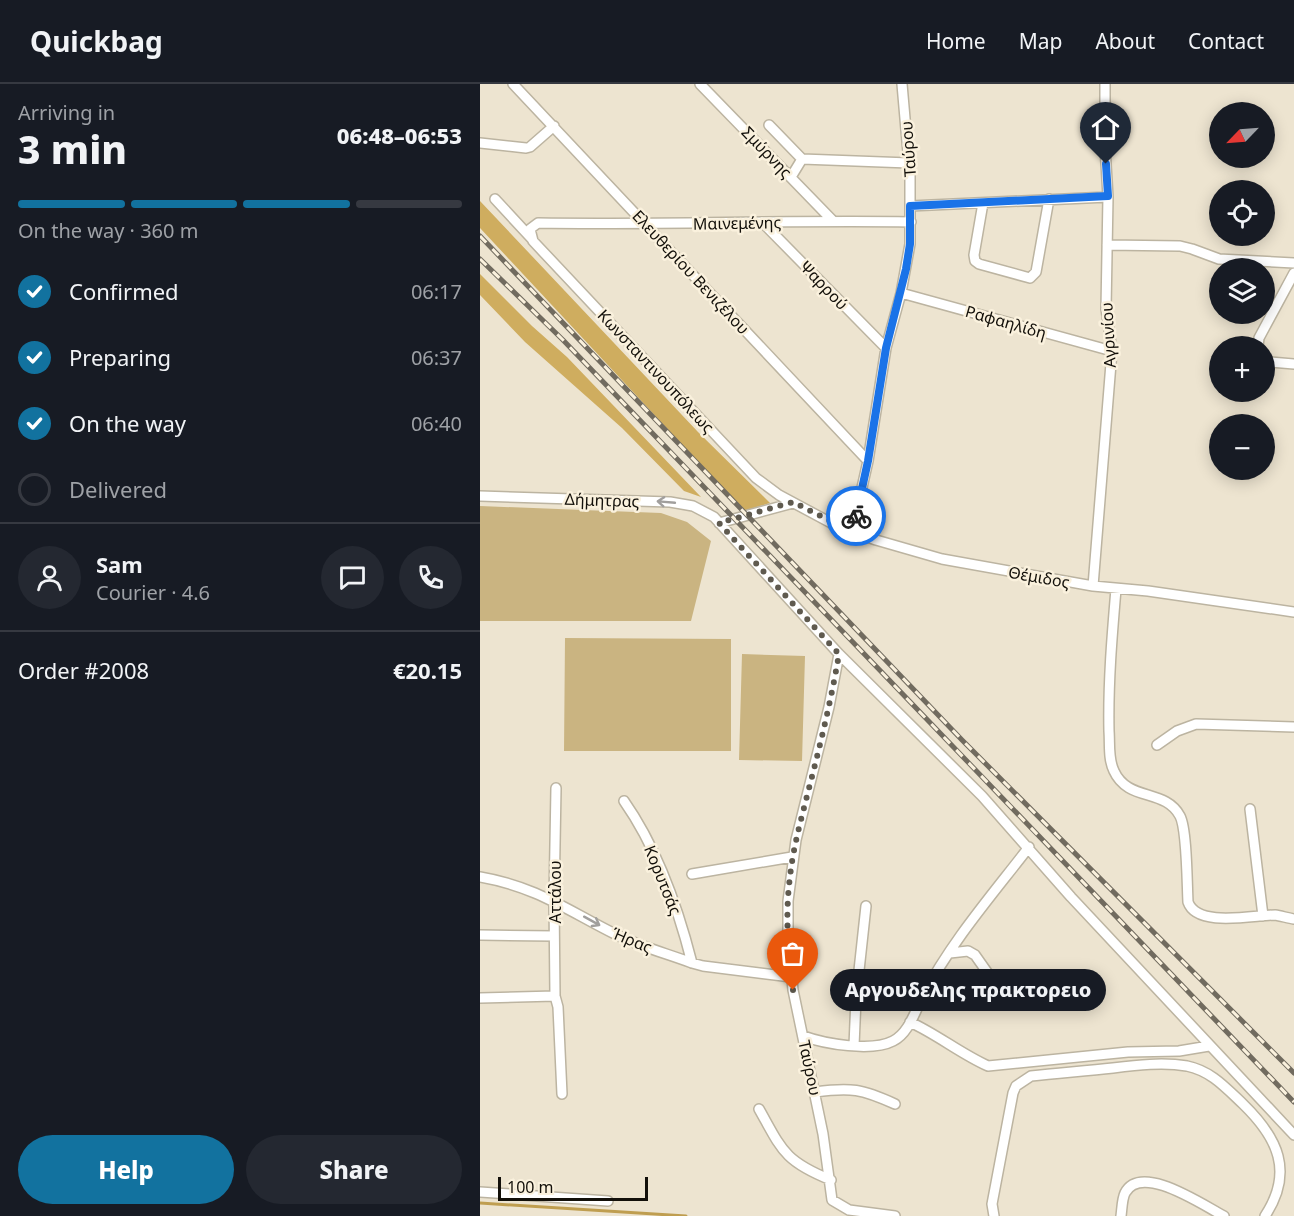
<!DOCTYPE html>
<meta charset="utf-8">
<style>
body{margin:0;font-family:"Noto Sans",sans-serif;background:#242831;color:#f1f3f6;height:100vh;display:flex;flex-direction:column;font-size:22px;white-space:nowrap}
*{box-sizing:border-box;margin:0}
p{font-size:20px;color:#9ea1a6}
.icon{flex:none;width:33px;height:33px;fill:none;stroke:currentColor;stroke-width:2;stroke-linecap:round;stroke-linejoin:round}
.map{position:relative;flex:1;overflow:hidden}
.drawer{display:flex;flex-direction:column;background:#171b24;width:480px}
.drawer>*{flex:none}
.needle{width:39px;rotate:245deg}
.tools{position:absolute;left:729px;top:18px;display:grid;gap:12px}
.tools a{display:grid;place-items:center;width:66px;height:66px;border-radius:50%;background:#171b24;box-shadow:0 3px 15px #0003;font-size:30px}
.scale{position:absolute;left:18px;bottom:15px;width:150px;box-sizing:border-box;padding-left:6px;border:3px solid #13100a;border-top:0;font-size:16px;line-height:21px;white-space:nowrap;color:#13100a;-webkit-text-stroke:4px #faf1dd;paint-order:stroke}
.pin{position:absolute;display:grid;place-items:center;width:51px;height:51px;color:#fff;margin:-62px -26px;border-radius:50% 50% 50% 0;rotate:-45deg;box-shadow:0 0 6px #0007}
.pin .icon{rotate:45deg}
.courier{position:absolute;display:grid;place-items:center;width:60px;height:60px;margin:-30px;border:4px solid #1a73e8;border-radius:50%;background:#fff;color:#222;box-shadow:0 2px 8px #0007}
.bubble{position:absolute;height:42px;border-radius:21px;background:#171b24;box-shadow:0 3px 15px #0003;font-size:20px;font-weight:800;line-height:42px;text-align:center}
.summary em{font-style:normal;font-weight:800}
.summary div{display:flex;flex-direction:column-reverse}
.summary{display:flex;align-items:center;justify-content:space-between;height:102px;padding:0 18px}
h1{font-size:39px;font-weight:800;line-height:45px}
.bar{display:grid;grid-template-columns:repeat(4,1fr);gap:9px 6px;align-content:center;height:72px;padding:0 18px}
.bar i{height:8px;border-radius:4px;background:#363941}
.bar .current{background:#12729f}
.bar p{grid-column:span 4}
.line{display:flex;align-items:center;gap:15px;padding:0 18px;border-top:2px solid #363941}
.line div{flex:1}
.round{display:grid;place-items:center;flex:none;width:63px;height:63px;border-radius:32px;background:#242831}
ol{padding:0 18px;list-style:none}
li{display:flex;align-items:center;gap:18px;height:66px}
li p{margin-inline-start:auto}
li .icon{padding:6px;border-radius:50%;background:#12729f;color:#fff;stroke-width:4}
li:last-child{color:#9ea1a6}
li i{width:33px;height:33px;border:3px solid #363941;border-radius:50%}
.primary-button{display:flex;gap:12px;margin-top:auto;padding:12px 18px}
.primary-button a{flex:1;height:69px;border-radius:36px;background:#12729f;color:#fff;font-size:24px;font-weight:800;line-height:69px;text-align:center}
.primary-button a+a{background:#242831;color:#f1f3f6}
header{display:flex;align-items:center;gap:36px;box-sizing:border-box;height:84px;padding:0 30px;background:#171b24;border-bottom:2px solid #363941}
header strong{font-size:28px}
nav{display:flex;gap:33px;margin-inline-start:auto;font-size:21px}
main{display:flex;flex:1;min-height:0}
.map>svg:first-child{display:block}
.green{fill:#cab481}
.forest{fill:#cfad5f}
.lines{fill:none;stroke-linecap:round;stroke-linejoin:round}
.stream{stroke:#bf9e50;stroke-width:3}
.minor-casing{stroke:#bcb4a1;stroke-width:12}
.minor{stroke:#fff;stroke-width:9}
.rail-casing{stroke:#716b5f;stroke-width:5}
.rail{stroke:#faf1dd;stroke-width:3;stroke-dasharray:9;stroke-linecap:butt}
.oneway{stroke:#a19f9d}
.done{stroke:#5f5a4f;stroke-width:6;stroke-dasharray:0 10.8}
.route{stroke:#1a73e8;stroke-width:8}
.labels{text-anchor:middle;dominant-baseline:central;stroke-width:5;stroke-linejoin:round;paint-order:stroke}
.street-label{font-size:16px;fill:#13100a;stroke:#faf1dd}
</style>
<header>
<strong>Quickbag</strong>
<nav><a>Home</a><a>Map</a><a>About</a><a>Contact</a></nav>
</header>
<main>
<section class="drawer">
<div class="summary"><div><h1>3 min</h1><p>Arriving in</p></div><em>06:48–06:53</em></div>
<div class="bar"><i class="current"></i><i class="current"></i><i class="current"></i><i></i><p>On the way · 360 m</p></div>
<ol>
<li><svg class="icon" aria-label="check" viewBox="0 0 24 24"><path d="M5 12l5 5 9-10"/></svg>Confirmed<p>06:17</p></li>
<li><svg class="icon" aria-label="check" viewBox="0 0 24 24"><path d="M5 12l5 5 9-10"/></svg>Preparing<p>06:37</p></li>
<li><svg class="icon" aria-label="check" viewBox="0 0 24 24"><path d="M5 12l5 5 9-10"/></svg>On the way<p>06:40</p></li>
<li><i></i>Delivered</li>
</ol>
<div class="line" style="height:108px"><a class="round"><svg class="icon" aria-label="person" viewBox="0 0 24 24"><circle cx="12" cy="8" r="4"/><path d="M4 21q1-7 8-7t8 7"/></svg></a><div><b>Sam</b><p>Courier · 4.6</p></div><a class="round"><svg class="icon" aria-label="chat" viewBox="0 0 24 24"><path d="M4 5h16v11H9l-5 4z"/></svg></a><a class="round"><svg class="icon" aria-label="phone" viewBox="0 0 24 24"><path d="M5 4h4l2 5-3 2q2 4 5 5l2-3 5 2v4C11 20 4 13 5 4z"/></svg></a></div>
<div class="line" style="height:78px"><div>Order #2008</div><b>€20.15</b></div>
<div class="primary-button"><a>Help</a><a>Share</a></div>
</section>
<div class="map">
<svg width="814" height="1132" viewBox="0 0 814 1132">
<rect width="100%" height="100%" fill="#ede4d0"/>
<path class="green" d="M0,422l181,7 26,9 24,19 -20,80h-211z
M85,554l166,1v112h-167z
M262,570l63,2 -3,105 -63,-1z"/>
<path class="forest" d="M0,117l218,231 72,71 -26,8 -264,-283z
M0,190l52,52 35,31 134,140 -17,-6 -62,-63 -97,-86 -45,-47z"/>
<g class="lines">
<path class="stream" d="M0,1119l206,13"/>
<defs>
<path id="minor" d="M33,0l355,377
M220,0l133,137
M289,41l33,34
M0,59l46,5 4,-1 24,-21
M311,93l11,-18 107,4
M15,115l37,40
M503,119l-9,52 1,6 4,3 51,14 6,-6 13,-73
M430,122l198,-9
M282,138l124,126
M431,138c-124,-2 -249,3 -373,1l-8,6 3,12 223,237 23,17 56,30 41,15 66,19 151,27 55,5 146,21
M627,161l73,1 12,3 27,10 75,4
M421,209l211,58
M778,262l1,-8 35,-65
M784,275l6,3 24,2
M0,412l190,6 23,4 21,11 125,137 143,142 89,101 223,238
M239,439l74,-20
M372,448l16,-71 18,-113 15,-55 9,-49v-68l-8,-92
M613,502l19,-235 -6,-42 2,-112 -3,-50v-63
M636,505c-4,47 -8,94 -7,142 1,13 -1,28 5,40 14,31 51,17 66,45 7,13 7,68 8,86 9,26 66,13 87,13 6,1 13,3 19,4
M359,570l-10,53 -33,133 -8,61v38l5,51 30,144 9,66 17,10 46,6
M677,661l20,-14 19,-7 98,3
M76,704l-2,112 1,96 3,11 4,87
M144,717c33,47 54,107 68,162
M770,725l13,107
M212,790l100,-17
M0,793c58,10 88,34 139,59 23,11 49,18 73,27l11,3 88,11
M0,851l74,1
M470,869l18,-2 7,4 24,34
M0,914l75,-2
M430,938c28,13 51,32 78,44l140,-14 51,-1 30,-5
M323,952c22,8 69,16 90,5 16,-8 22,-30 30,-45 28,-54 69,-101 106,-149
M374,962l2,-48 10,-92
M335,1008c36,-5 47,-3 80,12
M279,1025c23,41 25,52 72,71
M0,1108l128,9
M514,1132l-2,-12 21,-111 3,-7 15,-10c27,-3 55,-5 82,-8 24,-3 50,-6 74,-2 24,5 38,21 56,38 35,34 51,68 22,112
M641,1132c1,-7 1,-17 4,-23 16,-31 79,13 99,23"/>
</defs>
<use href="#minor" class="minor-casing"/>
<use href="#minor" class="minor"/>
<defs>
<path id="rail" d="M0,152l482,504 332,333
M0,175l83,81 731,762"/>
</defs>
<use href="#rail" class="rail-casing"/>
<use href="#rail" class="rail"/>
</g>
<defs><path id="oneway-shaft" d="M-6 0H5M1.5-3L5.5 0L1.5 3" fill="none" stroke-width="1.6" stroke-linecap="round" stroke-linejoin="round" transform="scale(1.5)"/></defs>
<g class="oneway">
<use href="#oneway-shaft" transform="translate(186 418) rotate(-175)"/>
<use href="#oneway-shaft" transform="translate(112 837) rotate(29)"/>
</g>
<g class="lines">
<path class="done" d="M313,906c-5,-37 -8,-76 -3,-113 3,-29 11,-57 18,-85 12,-46 23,-91 31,-138l-120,-131 74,-21 59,30 4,-16"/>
<path class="route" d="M376,432l12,-55 18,-113 20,-79 4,-25v-38l198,-10 -2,-32"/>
</g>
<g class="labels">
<g class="street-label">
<text transform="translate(428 65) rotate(-94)">Ταύρου</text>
<text transform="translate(287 68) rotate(46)">Σμύρνης</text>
<text transform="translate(257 139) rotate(-1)">Μαινεμένης</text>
<text transform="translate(211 188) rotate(47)">Ελευθερίου Βενιζέλου</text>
<text transform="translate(344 201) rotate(46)">Ψαρρού</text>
<text transform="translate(526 238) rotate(16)">Ραφαηλίδη</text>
<text transform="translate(628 251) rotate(-93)">Αγρινίου</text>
<text transform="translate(176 287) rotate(47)">Κωνσταντινουπόλεως</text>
<text transform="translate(122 416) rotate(2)">Δήμητρας</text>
<text transform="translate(559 493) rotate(10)">Θέμιδος</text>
<text transform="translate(183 796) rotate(68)">Κορυτσάς</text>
<text transform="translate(75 808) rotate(-90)">Αττάλου</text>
<text transform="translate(152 856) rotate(23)">Ήρας</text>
<text transform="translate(330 984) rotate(78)">Ταύρου</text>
</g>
</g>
</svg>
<div class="tools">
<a><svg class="needle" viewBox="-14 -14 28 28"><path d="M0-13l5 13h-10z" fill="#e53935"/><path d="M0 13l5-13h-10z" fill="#9ea1a6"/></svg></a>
<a><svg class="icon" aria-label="locate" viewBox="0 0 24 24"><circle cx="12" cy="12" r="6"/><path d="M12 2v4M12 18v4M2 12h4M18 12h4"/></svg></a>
<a><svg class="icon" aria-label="layers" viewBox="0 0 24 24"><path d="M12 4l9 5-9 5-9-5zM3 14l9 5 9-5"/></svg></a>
<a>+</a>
<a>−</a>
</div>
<div class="scale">100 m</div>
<div class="pin" style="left:313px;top:906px;background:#ea580c"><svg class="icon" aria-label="bag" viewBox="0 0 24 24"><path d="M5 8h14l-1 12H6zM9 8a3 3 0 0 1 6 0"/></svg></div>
<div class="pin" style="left:626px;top:80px;background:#1f2937"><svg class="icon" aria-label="home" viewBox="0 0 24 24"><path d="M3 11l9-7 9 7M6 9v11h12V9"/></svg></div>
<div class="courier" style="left:376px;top:432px"><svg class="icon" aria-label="bike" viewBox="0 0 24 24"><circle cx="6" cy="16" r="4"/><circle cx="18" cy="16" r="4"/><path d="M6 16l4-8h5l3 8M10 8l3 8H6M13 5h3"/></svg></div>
<div class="bubble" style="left:350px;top:885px;width:276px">Αργουδελης πρακτορειο</div>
</div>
</main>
